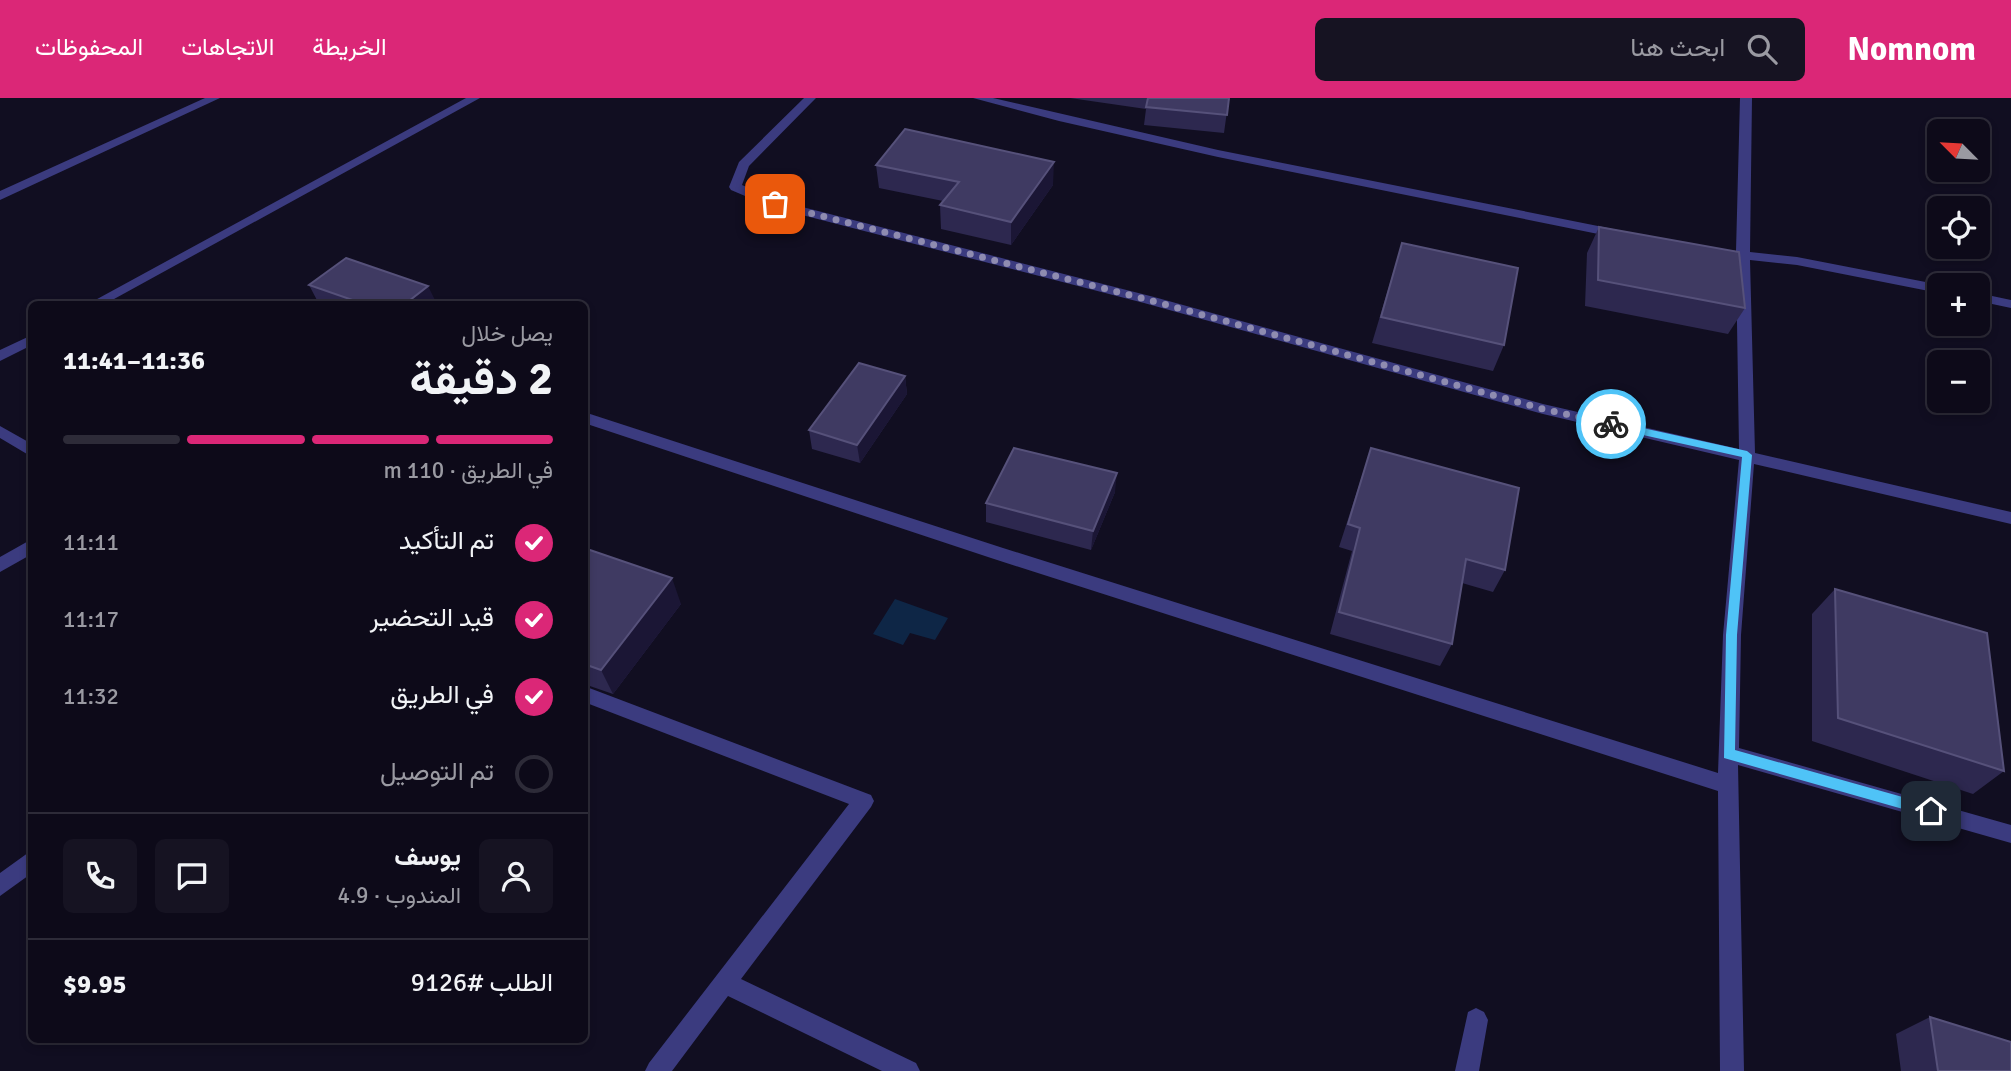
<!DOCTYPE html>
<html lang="ar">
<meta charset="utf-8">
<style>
body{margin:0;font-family:Signika,Vazirmatn,sans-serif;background:#161322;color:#f1f3f6;direction:rtl;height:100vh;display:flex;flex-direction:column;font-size:26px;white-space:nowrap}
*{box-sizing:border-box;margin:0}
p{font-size:23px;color:#9a9aa2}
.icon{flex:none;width:38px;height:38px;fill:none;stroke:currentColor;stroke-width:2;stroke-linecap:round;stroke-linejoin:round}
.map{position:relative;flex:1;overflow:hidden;direction:ltr}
.sheet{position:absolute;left:28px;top:203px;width:560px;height:742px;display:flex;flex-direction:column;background:#0d0a19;border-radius:10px;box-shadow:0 4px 10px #0003,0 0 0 2px #2d2b38;direction:rtl}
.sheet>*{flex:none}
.needle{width:46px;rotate:294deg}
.controls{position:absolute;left:1927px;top:21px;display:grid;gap:14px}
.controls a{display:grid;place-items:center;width:63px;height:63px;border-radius:10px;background:#0d0a19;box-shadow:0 4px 10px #0003,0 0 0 2px #2d2b38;font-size:35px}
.pin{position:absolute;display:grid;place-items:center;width:60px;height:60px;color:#fff;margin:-30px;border-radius:14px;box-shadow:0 4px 10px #0006}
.courier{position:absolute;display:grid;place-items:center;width:70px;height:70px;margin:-35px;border:5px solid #4fc3f7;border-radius:50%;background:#fff;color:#222;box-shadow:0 2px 9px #0007}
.headline em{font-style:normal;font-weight:700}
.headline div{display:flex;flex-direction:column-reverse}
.headline{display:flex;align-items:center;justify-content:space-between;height:119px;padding:0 35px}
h1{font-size:46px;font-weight:700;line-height:52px}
.bar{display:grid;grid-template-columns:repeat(4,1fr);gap:10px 7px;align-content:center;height:84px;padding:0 35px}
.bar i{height:9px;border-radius:5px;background:#2d2b38}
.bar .selected{background:#db2777}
.bar p{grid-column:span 4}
.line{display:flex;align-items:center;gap:18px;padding:0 35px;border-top:2px solid #2d2b38}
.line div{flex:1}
.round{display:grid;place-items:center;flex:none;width:74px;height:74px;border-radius:10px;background:#161322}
ol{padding:0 35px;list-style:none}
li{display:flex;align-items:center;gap:21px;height:77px}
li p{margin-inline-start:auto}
li .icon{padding:7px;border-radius:50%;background:#db2777;color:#fff;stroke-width:4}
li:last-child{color:#9a9aa2}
li i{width:38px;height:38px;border:4px solid #2d2b38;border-radius:50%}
header{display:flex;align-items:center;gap:42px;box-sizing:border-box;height:98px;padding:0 35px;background:#db2777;color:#fff}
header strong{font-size:33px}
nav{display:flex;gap:38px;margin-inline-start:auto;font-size:24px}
.search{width:490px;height:63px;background:#161322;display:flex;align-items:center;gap:18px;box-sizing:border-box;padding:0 24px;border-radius:10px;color:#9a9aa2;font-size:26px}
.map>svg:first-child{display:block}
.water{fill:#0e2646}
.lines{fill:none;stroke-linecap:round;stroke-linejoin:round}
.minor{fill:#3b3b7f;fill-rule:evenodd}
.wall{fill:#2d284f}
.shaded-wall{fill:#1b1635}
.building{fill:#3f3a62;stroke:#56517a;stroke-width:2}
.route{fill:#4fc3f7}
.done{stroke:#8f8cb0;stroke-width:7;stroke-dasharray:0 12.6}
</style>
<header>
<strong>Nomnom</strong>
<div class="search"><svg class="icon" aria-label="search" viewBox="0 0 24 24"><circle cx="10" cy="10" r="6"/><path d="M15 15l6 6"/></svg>ابحث هنا</div>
<nav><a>الخريطة</a><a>الاتجاهات</a><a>المحفوظات</a></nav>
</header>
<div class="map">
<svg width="2011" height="973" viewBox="0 0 2011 973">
<rect width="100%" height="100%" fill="#110e21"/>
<path class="water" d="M895,501l53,19 -13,22 -25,-7 -7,12 -30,-11z"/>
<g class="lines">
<path class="minor" d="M205,0h15l-220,102v-9z
M466,0h14l-375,206h-17z
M804,0h12l-67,68 -7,19 37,16 375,96 389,107 196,45 -3,-190 -18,-2 -7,-4 7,-4 18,2 4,-153h12l-2,154 47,5 144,28 -2,8 -142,-28 -47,-5 5,193 256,59v12l-257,-60 -13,171 -2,113 272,77v18l-273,-78 6,306h-24l-2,-280 -727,-233 -407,-135v-11l419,136 715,225 5,-138 16,-175 -196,-46 -399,-111 -373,-96 -40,-17 -2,-3 10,-25z
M973,0h20l225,52 400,80 7,4 -7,4 -400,-81 -159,-36z
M1978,195l33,7v8l-33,-7z
M32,237v10l-32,16v-11z
M0,328l32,18v13l-32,-19z
M32,441v15l-32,18v-15z
M584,588l287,109 3,6 -3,6 -130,172 175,84 4,8h-38l-154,-75 -56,75h-27l4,-8 200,-259 -265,-102z
M32,752v23l-32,23v-23z
M1476,910l8,4 4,8 -9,51h-24l13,-59z"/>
</g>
<path class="wall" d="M1070,0h160l-2,6 -4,29 -80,-8 2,-16z
M876,67l177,20 -42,60 -70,-16 -1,-24 3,-4 -64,-13z
M1599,129l146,81 -17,26 -143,-28 2,-53z
M1402,145l102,102 -11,26 -121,-28z
M309,187l128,19h-118z
M905,278l2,18 -47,69 -48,-14 -3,-19z
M1371,350l134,122 -12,22 -31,-9 -10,61 -12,22 -110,-32 22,-83 -13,-4z
M1115,394l-24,58 -105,-28v-19z
M584,454l97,52 -68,90 -29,-10z
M1835,491l169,182 -31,23 -161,-53v-127z
M1930,919l81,54h-110l-5,-37z"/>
<path class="shaded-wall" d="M1054,64l-1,23 -42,60v-23z
M428,188l9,18h-32z
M905,278l2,18 -47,69 -3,-18z
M1117,375l-2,19 -24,58 2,-19z
M672,480l9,26 -68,90 -12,-24z"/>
<path class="building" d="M1148,0h81l-2,17 -81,-8z
M905,31l149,33 -43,60 -71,-17 19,-23 -83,-17z
M1599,129l140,25 6,56 -147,-28z
M1402,145l116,25 -14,77 -123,-28z
M346,160l82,28 -23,18h-41l-55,-19z
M859,265l46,13 -48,69 -48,-15z
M1014,350l103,25 -24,58 -107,-28z
M1371,350l148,40 -14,82 -39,-11 -14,85 -113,-32 21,-84 -12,-4z
M587,451l85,29 -71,92 -17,-6v-112z
M1835,491l152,44 17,138 -166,-53z
M1930,919l81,25v29h-73z"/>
<path class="route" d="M1611,323l136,30 5,4 -15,180 -2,115 196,55 7,6 -2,4 -5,2 -207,-59 2,-123 16,-178 -135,-30v-5z"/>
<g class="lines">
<path class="done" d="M775,106l374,96 394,109 68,15"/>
</g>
</svg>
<div class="controls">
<a><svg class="needle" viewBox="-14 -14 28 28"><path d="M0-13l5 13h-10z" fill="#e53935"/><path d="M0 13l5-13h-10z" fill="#9a9aa2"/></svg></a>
<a><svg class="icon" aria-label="locate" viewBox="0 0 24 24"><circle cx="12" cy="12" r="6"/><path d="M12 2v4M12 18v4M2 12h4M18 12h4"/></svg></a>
<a>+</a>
<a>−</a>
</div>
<div class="pin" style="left:775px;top:106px;background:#ea580c"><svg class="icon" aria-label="bag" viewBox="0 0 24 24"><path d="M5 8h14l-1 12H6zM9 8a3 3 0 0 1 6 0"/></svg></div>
<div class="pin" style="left:1931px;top:713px;background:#1f2937"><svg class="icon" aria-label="home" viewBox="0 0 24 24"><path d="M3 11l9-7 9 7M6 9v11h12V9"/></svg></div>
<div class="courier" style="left:1611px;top:326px"><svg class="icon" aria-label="bike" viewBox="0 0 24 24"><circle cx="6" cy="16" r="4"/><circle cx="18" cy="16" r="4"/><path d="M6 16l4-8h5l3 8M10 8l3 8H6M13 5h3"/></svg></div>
<section class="sheet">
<div class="headline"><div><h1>2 دقيقة</h1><p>يصل خلال</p></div><em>11:36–11:41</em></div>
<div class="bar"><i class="selected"></i><i class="selected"></i><i class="selected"></i><i></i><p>في الطريق · 110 m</p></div>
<ol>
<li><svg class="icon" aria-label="check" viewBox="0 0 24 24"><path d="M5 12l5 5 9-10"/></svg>تم التأكيد<p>11:11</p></li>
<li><svg class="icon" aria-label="check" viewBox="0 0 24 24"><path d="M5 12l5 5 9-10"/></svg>قيد التحضير<p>11:17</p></li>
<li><svg class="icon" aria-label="check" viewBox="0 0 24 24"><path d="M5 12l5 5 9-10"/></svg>في الطريق<p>11:32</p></li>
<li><i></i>تم التوصيل</li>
</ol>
<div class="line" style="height:126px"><a class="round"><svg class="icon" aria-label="person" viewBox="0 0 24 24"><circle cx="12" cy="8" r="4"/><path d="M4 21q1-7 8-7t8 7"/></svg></a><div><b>يوسف</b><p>المندوب · 4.9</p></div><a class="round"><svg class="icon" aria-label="chat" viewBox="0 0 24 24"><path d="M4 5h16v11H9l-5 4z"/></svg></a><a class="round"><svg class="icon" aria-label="phone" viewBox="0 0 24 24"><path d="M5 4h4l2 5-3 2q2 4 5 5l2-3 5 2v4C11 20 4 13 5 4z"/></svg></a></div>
<div class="line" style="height:91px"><div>الطلب #9126</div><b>$9.95</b></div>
</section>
</div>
